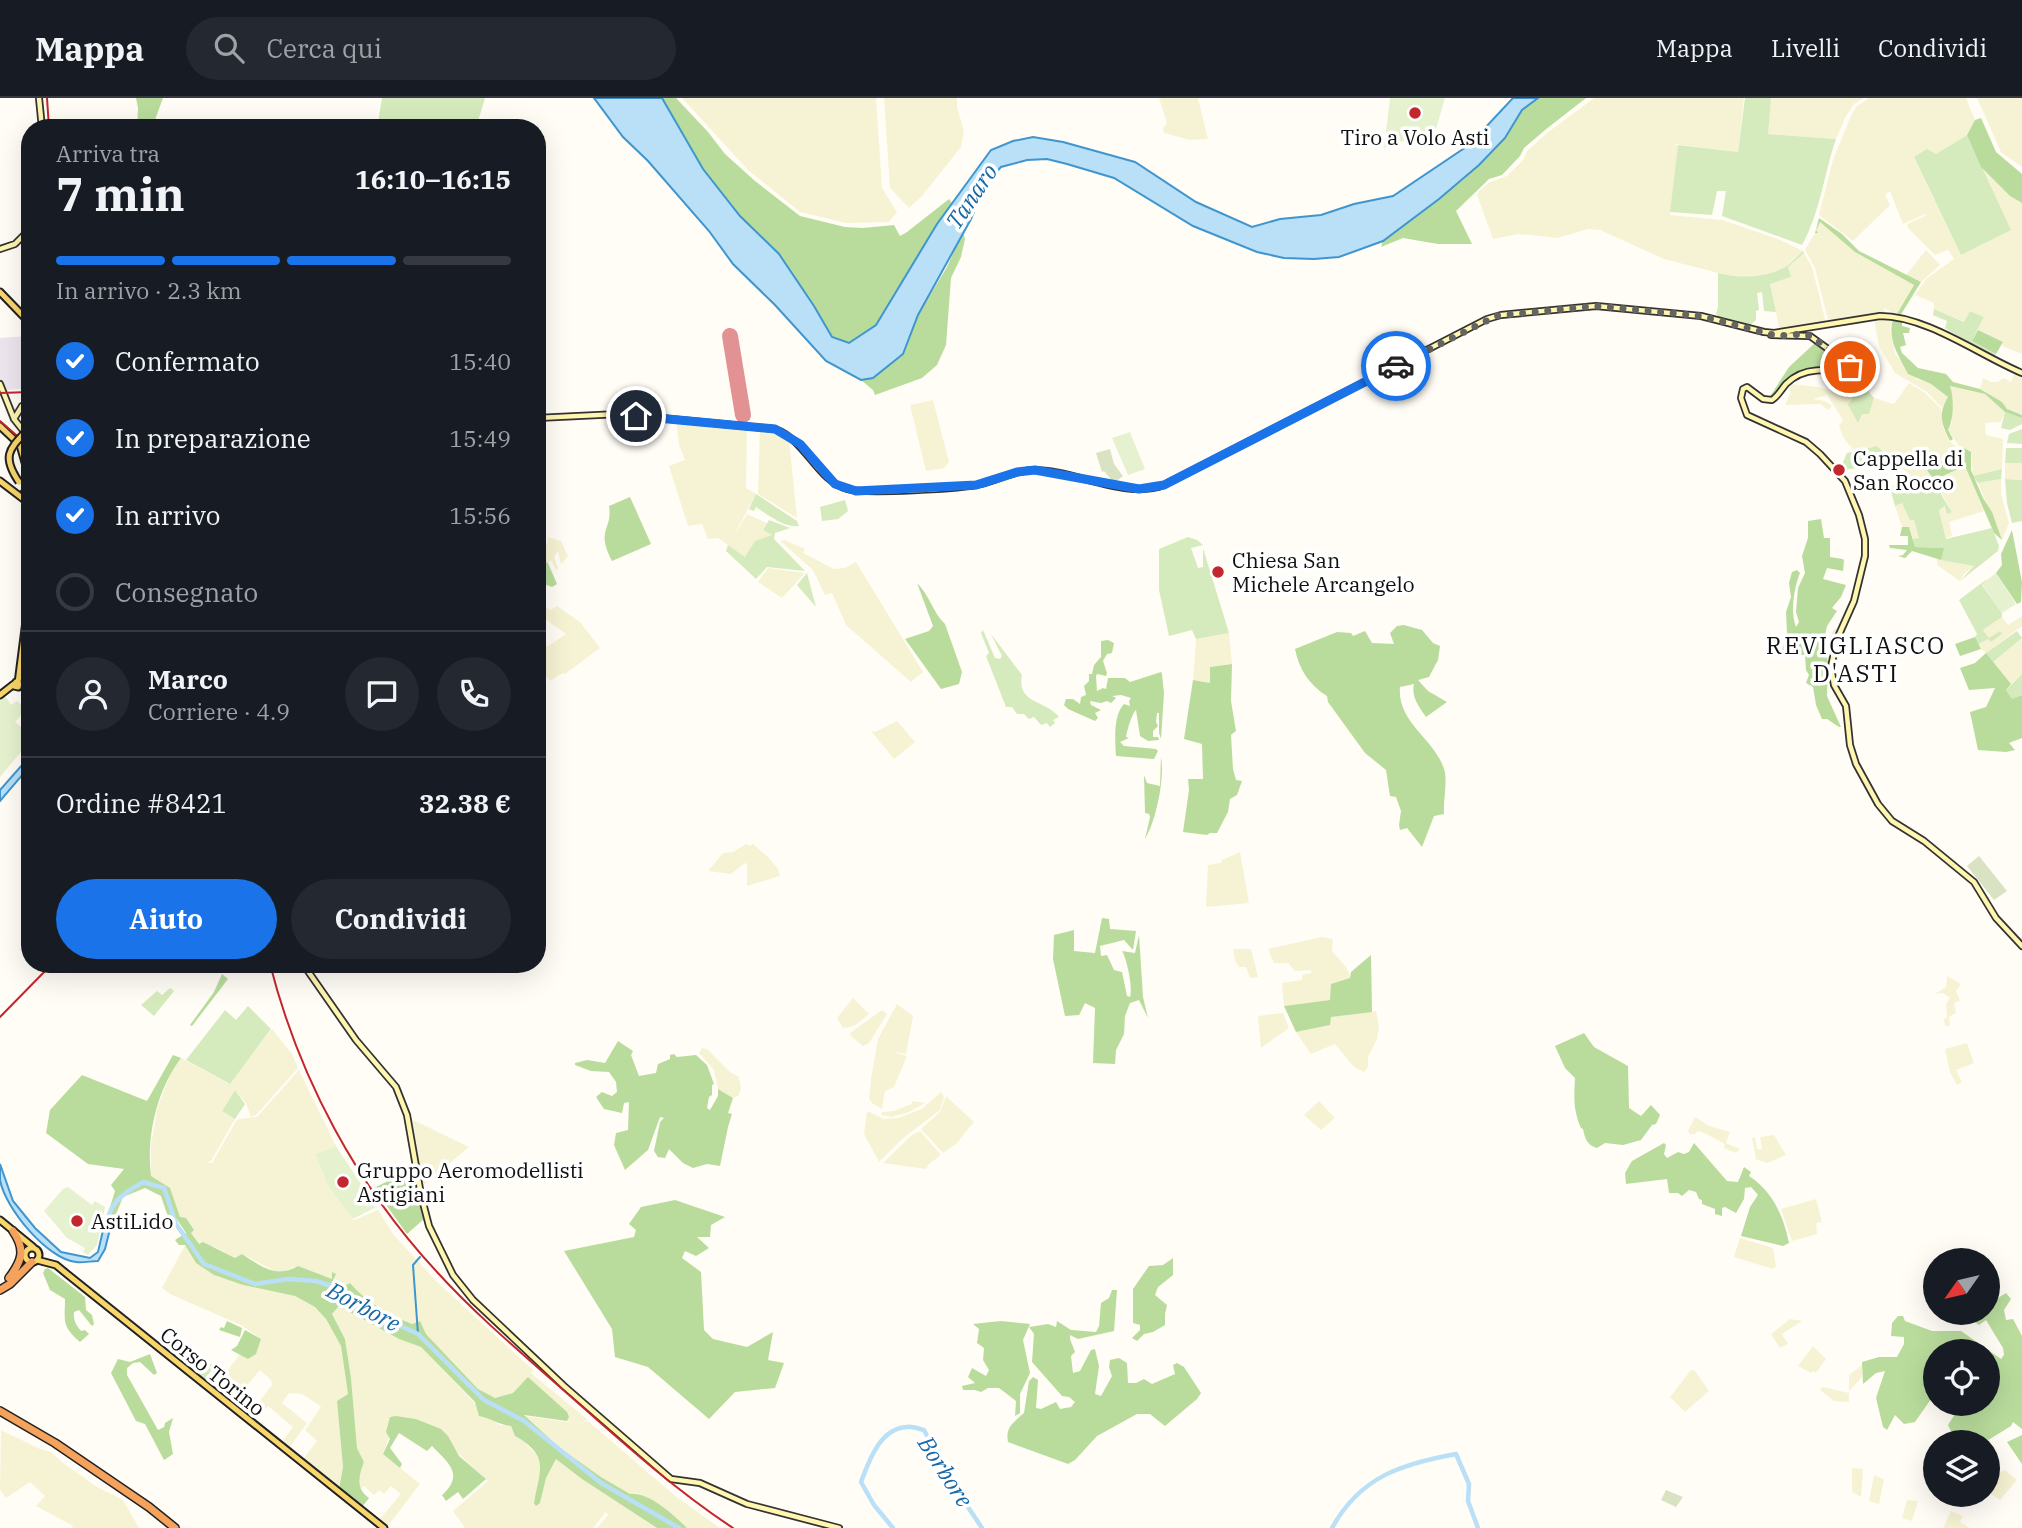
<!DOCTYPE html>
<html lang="it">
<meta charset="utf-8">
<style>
body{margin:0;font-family:"IBM Plex Serif",serif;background:#242831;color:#f1f3f6;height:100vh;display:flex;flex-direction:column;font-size:26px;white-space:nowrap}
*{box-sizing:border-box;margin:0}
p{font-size:23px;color:#9ea1a6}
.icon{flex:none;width:38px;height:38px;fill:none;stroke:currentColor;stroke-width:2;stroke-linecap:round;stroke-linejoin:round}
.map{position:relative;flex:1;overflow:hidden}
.panel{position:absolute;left:21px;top:21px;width:525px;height:854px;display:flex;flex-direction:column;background:#171b24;border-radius:28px;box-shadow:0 7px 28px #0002}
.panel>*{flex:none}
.needle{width:46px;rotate:236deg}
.buttons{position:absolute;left:1923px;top:1150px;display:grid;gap:14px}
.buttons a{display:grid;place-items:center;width:77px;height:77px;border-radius:50%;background:#171b24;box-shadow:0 7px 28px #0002;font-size:35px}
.pin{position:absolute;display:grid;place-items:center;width:60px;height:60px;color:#fff;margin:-30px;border:4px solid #fff;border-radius:50%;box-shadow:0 2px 7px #0007}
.courier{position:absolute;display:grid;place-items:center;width:70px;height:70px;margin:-35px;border:5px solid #1a73e8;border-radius:50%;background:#fff;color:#222;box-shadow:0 2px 9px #0007}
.head em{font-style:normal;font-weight:800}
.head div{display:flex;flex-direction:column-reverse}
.head{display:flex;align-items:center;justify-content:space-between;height:119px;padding:0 35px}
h1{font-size:46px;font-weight:800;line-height:52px}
.bar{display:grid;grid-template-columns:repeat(4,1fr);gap:10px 7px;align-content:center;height:84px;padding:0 35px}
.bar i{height:9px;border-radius:5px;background:#363941}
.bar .on{background:#1a73e8}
.bar p{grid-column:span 4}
.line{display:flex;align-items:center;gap:18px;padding:0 35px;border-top:2px solid #363941}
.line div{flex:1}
.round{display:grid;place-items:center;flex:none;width:74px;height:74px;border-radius:37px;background:#242831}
ol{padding:0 35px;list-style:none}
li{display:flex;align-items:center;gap:21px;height:77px}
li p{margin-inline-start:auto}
li .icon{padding:7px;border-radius:50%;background:#1a73e8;color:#fff;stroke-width:4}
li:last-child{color:#9ea1a6}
li i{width:38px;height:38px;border:4px solid #363941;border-radius:50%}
.button{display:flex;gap:14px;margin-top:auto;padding:14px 35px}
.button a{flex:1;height:80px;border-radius:42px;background:#1a73e8;color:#fff;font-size:28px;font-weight:800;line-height:80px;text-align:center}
.button a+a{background:#242831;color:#f1f3f6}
header{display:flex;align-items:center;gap:42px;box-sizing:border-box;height:98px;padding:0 35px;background:#171b24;border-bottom:2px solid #363941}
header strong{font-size:33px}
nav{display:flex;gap:38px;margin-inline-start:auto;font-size:24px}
.search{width:490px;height:63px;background:#242831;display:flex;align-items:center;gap:18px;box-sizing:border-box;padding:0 24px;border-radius:38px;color:#9ea1a6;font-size:26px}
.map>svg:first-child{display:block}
.industrial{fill:#eee6ef}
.farmland{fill:#f6f3d4}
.green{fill:#d5ebbd}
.forest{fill:#b9dc9c}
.cemetery{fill:#d9e3c4}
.pitch{fill:#e6f2cf}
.plaza{fill:#f1ede2}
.water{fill:#b9e0f7;stroke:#3f96cf;stroke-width:2}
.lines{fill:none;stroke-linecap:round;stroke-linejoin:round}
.stream{stroke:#3f96cf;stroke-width:2}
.river{stroke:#b9e0f7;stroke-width:4.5}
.runway{stroke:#e29292;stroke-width:16}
.secondary-casing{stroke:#333;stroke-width:8}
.primary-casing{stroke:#222;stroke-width:9}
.highway-casing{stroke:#222;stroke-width:10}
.secondary{stroke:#fff6b0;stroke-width:4.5}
.primary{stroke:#f9d66b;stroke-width:5}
.highway{stroke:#f5a25d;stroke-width:7}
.rail{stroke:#c4262e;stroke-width:2}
.primary-bridge-casing{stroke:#222;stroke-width:9;stroke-linecap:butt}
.primary-bridge{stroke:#f9d66b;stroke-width:5}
.done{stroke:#646461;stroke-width:7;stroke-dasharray:0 12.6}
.route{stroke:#1a73e8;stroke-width:9}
.poi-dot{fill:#c4262e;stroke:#fff;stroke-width:2.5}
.labels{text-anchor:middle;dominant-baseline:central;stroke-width:7;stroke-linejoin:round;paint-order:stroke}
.poi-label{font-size:21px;fill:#111;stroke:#fff;text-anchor:start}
.street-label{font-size:21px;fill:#111;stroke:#fff}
.water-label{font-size:23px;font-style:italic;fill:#1768a6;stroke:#fff}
.quarter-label{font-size:24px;letter-spacing:2px;fill:#111;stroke:#fff}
</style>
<header>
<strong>Mappa</strong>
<div class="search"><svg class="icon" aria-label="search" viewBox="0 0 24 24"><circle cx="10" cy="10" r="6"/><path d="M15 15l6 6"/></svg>Cerca qui</div>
<nav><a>Mappa</a><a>Livelli</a><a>Condividi</a></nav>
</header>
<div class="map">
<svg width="2022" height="1430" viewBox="0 0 2022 1430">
<rect width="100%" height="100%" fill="#fffdf5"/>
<path class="industrial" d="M30,238v52l-23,2 -7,-12v-40z
M28,527h2v42l-6,3 -2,-4z"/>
<path class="farmland" d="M682,0h194l6,90 15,24 -8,10 -43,1 -46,-11 -52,-42z
M884,0h73v9l7,24 -3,16 -39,49 -13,12 -19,-20z
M1159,0h39l10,41 -18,1 -26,-7 -1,-5 4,-5z
M1594,0h150l-6,54 -64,-8 4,2 -8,69 52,5 56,19 25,12 -20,18 -21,6 -21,1 -15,-1 -62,-16 -64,-29 -12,-1 -31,9 -39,-4 -25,5 -16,-44 2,-4 11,-9 17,-6 16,-16 4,-9 20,-18z
M1771,0h93l-10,6 -8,12 -10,23 -69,-5z
M1869,0h97l9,22 -8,15 -31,19 -9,-4 -13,8 47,97 49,-25 -29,-63 29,29 12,7v151l-20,-8 1,-4 -25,-12 6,-13 -14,-6 -5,11 -31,-13v-6l-19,-8 11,-16 28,-20 -6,-9 -13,5 -27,-27 -1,-4 18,-8v-2l-22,10 -13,-33 -5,4 5,10 -37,36 -34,-26 14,-55 17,-42 6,-11z
M1977,0h45v69l-21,-15z
M1819,123l36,31 59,33 -17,29 -14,-6 4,6 -58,10 -14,-56 -10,-18 10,-17h2l-1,-3z
M1926,152l14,15 -19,17 -15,-7z
M1804,155l8,14 14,56 -42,7 -5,-3 -9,-43 20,-7 -2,-10z
M1874,221h19l-3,9 5,26 22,25 14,5 17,13 -6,11 -15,-16 -32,-19 -16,-27z
M2015,274l7,3v40l-15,-6 -6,-7 -21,-13 3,-11 8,4h7l6,-4 7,4z
M1840,279l12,5 2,-2 5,8 3,26 7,-1 5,-15 20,6 15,-21 16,10 16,16 2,18 6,14 12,9 -34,19 8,11 30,-14 19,45 -35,11 3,14 -6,2 -7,-28 7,-4 1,7 5,-1 -15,-28 -19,11 -9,-19 -13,-16 -19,-14 -22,4 -5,-4 -7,-9 -4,-11 4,-6 -16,-25 -14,4 12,2 7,5 -4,4 -8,-6 -35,1 6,-13 -2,-1 2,-7 27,3 16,5z
M1949,288l36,8 20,18 -4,10 -16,1 1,12 17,4 -1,30 -29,7 -2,-24 -12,-6 -11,-16 4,-7v-23z
M933,302l16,62 -5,6 -18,3 -16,-66z
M676,321l71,6 -1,63 10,6 -23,43 14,-23 20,9 -4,7 12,4 -30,23 -27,-19 -10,1 -6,-15 -14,2 -19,-60 16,-6 -6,-15z
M760,328l29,13 8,79 -39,-24z
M2005,365h17v17l-17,-1z
M2001,381v15l8,29 -7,17 -24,-57z
M1902,405l12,17 6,19h-7l-4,-12h-7l-7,-21z
M548,439l13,4 7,15 -7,8 -3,-13 -4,6 4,11 -2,2 -5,-10 -3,3 -11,-4v-4l10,-11z
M785,442l20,9 -2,4 31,16 11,-1 11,-6 67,110 -12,10 -65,-57 -14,-32 -7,2 -12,-25 -33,-29z
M1937,461l38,7 -11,8 -4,7 -23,-16z
M768,470l37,5 -23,25 -24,-16z
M540,506l11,6 6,-4 23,16 20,26 -35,26 -2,-1 -13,8 -13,-16v-22h9l1,4 19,-13 -28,-20z
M2022,518v10l-36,27 -5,-4 -3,-5 10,-6 -5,-8 19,-13 6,8z
M1229,535l3,31 -22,3v16l-17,-3 3,-41z
M2022,540v36l-11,10 -18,-22z
M897,623l18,21 -21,17 -23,-28 4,1z
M746,746l4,2 3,-2 17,15 8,10 2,7 -33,10v-22l-2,-1 -14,11 -23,-3 15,-18 10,-1z
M1240,754l9,51 -43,4 2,-42 13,-2 1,-3z
M1322,839l11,2 -1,12 14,16 5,11 -21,22 -46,6 -2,-23 20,-3v-5l10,-2 -2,-3 -15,1 -7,-8h-14l-6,-14z
M1233,851h18l7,28 -8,1 -4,-11h-7l-4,-6z
M1947,878l14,8 -5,7 4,10 -6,2 2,10 -7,4 1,9h-5l-1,-7 3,-2 -1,-13 4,-6 -7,-5 -8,1 11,-7z
M853,900l16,16 -15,12 -11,2 -6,-10z
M897,906l16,12 -7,38 -15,-3 16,5 -13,31 -9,4 -3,18 -10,-6 -3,-5 2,-19 7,-40z
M882,912l5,4 -18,29 -6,3 -12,-10 -1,-3z
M1376,913l3,16 -2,12 -9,18v10l-4,5 -10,-5 -19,-23 -24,10 -15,-22 34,-7v-8z
M1283,915l6,15 -28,20 -3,-32z
M272,931l20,25 6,14 -42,47 -5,2 -5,-14 -11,-13 -13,21 13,8 -24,42 -5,2h6l24,-42 3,-2 18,-2 42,-47 37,76 -21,8 13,32 26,34 24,-10 15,24 42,46 98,90 -2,3 57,47 -11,4 11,-3 86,74 46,33h-33l-30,-25 -21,-10 -6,1 -29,-17 -41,-29 -35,-32 50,7 -8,-2 2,-4 -41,-39 -15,15 -18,5 -17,-9 -52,-55 -6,-13 -8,3 -26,-11 -27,-20 -9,-10 -4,2 -48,-19 -19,7 -37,-19 -7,4 -20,-11 -16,-2 -19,-28 -7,-19 -22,-22v-31l7,-39 14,-36 9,-12 48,26z
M1967,945l7,20 -18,7 6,12 -5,3 -7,-13 -5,-23z
M702,950l5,1 23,23 9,5 2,12 -3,7 -5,2 -15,-9 -4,-19 -15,-17z
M941,994l3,5 -4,13 -38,29 -23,23 -15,-28 3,-23 17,8 14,-1 24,-9z
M946,998l28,26 -17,21 -14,10 -22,-24 19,-17z
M913,1003l12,2 -16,9 -17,5 -11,-2 1,-3 12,-1 17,-7z
M1319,1003l16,17 -14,12 -17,-15z
M1695,1019l14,9 21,6 -4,11 14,6 -4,4 -12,-5 1,-4 -21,-11 -6,-2 -3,3h-5l-2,-3z
M409,1020l60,29 -49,41z
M920,1033l21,24 -12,9 -3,5 -43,-6 29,-28z
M1774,1037l12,20 -19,8 -11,-4 -4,-21 3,-1 2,12h5l-2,-12z
M1816,1101l6,23 -6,1 1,11 -25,7 -11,-32z
M1740,1140l33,10 3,18 -3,3 -39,-12z
M185,1147l11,18 18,12 29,10 52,11 20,11 11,12 15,27 7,48 -11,7 6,66 -4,22 -36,-30 14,-18 -12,-11 16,-23 -5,-4 -14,-9 -13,-1 -7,10 25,20 -18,25 -7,-6 11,-15 -25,-21 -13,15 -6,-6 23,-30 -1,-5 -11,-10 -28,33 -26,-21 11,-14 8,6 15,-20 2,2 19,-17 -20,-14 -69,-30 -10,-7z
M339,1208l60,33 22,8 68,71 11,7 11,1 4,10 9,6 12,12 6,12 -8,37h6l6,-25 10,-20 26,21 75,49h-60l11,-13 -2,-3 -13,16h-128l-12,-17 35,-30 -62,-57 -10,-5 -20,-3 -13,38 37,30 -33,43 -8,-7 22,-26 -10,-8 -7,8 -5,-4 -5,5 -10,-9 -4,3 -2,-8 6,-19 -7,-14 -6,-70 -6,-39 -13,-25z
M1790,1221l12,2 -20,13 6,10 -8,4 -9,-14z
M1813,1248l13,13 -10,14 -3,-2 -2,2 -13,-7z
M1862,1267v12l-13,14v-16z
M1691,1272l4,1 14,20 -24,21 -15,-15z
M1823,1289l26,6v9l-15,-1 -14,-11z
M1,1332l39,19 11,3 12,11 34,24 26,13 16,28h-67l1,-2 -37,-20 9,-10 -15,-14 -24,16 -6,-8z
M1852,1370l11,1 -2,28 -9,-5z
M2005,1372l12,10 -17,20 -12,-8v-3l9,-15z
M1874,1377l10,4 -5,25 -10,-3z
M1907,1402l11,1 -6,20 -10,-3z
M1951,1413l12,5 -3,6 10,6h-27z"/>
<path class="green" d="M382,0h103l-9,30h-99z
M1745,0h26l-3,36 68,5c-12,35 -16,74 -34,106l-80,-29 4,-25h-9l-5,24 -42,-3 8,-67 60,7z
M1967,37l44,95 -50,25 -47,-98 13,-8 9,5z
M1803,153l1,2 -16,14 3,10 -21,7 6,28 -12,-1 -2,-19 -5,1 2,17 -3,1v9l-7,6 -28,-7 -5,-5 2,-7v-34c19,5 44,5 63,-4 8,-3 15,-12 22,-18z
M1934,211l30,13 6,-11 14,6 -12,24 24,13 -2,5 -49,-31 2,-7 -14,-6z
M1856,278l18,22 -5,16h-7l-4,9 -10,-18 11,-17 -5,-8z
M2005,314l17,6v6l-12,6 -9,-2z
M2022,331v15l-15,-1 2,-9z
M1877,348l6,5 -3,14 -37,5v-8l4,-9z
M2006,350h16v15h-17z
M2002,371l-1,10 -23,4 -5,-7z
M1909,378l9,18 19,-10 5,12 10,16 -5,2 -2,-8 -6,4 7,29 46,-11 7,18 -1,5 -38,30 14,-15 -33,-6 2,-12 -29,-1 -1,-8 6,-1 -5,-18h-4l-8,-17 -7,3 -5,-18z
M2005,381l17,1v41l-10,2 -5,-20z
M756,396l41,27 2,5c-15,2 -31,-11 -43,-19l-2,4 -5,-2z
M845,402l3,11 -10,8 -16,2 -2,-14z
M769,422l21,8 -15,5 -1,6 31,32 -38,-4 -11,12 -30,-28 2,-6 17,12 10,-16 17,-6 -9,-5z
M1188,439l9,3 6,5 -12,3 7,20 5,-1v-19l26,85 -33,6 -4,-9 -23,6 -10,-46v-41z
M807,475l9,34 -19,-22z
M1987,481l-5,6 20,28v4l-19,13 6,8 11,-7 2,3 -11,8 -3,-3 -10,5 -3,-7 2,-3 -18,-34z
M983,532l12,28 5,1 2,-3 -11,-22 31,41c-6,29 24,25 37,42l-6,3 2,3 -5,4 -3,-4 -6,2 -7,-8 -5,2 -5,-5h-7l-5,-7h-6l-20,-51 3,-3 -8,-20z
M2017,533l5,7 -29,24 -7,-9z
M2022,576v21l-10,4 -6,-9z
M170,890l4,3 -20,25 -13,-11 16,-14 5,4z
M248,908l23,23 -41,55 -44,-24 39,-50 11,10z
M235,992l10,14 -10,15 -13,-8z
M204,1261l10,7 -10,15 -9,-7z"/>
<path class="forest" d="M136,0h27l-11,30h-15l1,-20z
M662,0h14l32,34 17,22 30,27 45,35 45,11 18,1 31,-3 6,11 7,-4 42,-33 4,6 -16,19 -62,101 -26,18 -17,-6 -53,-83 -39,-38 -37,-47z
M1538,0h48l-41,32 -21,18 -4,8 -18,19 -13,4 -33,32 16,33h-34l-35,-6 -22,9 2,-6 80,-61 42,-42 17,-28z
M1981,20l15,34 26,22v29l-12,-7 -29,-29 -14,-32 8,-15z
M1819,120l23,16 17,17 62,31 -21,34 -3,-2 17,-29 -59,-33 -35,-30 -4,8 2,3h-3z
M963,133l2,8 -4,18 -10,21 -5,67 -9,20 -15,13 -47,17 -2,-5 -12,-10 12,-2 30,-24 15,-39 29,-48z
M1893,221l9,3v4l8,2 -1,5h-6l3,12 -6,2 2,6 16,15 28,6 7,8 27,7 22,13 5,7 15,6v3l-17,-6 -20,-18 -35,-8c4,12 4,33 -2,44l5,9 -3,2c-9,-18 -12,-27 -2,-44l-17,-13 -23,-10c-9,-18 -21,-34 -15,-55z
M1978,232l25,12 -7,12 -24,-13z
M1816,244l33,27v5l-29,-7 -25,9 -22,21 -4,1 20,-31z
M1964,350l7,4v18l12,28 9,14 10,28 -8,-7 -29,-67 -31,14 -7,-10z
M630,399l21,47 -39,17c-17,-33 1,-30 -3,-55z
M1821,421l3,19h6v19l13,2 1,2 -1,10 -16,-3 -4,11 23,6 -5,12 -9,11 5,3 -10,15 -4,18 5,14 -1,38 14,31h-2l-12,-8h-5l-6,-14 -3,-18 -7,-4 3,-8 -3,-5 -1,-15h-24l6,-22 -1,-21 5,-15 -2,-14 3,-11 5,-2 3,3c-6,15 -10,39 -4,54l3,-5 -3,-10 2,-24 7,-15 -3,-17 6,-18v-17z
M1902,429h7l6,20 29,1 -3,12 -29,-9 -7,7 -7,-2 5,-1 4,-5 -17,-2 -1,-3h19v-9h-8z
M2012,432l10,52 -1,20 -4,2 -21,-31 6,-8 -1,-11z
M537,461l11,4 9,21 -5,3 -11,-4 -4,8z
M917,485c13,13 16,30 28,41l17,48 -3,12 -18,5 -36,-50 24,-8 4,-5z
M1404,527l18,5 11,13 7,3 -2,14 -9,17 -11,3 10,11 19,11 -21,15c-7,-10 -15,-20 -12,-33l-14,3c-3,36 34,51 44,82 4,10 -1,32 0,45l-10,2 -12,31 -15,-19 -7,2 -1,-5 2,-14 -5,-14 -6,-1 -4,-26 -21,-17 -37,-51 -1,-6c-18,-11 -28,-27 -32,-47l42,-17 14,1 2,3 12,-5 7,12 22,1 -4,-11 7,-7z
M1975,539l6,12 -21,7 -5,-12z
M1108,542l6,3 -2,10 -5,1 -4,7 4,12 -1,3 -9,-2 -1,2 1,15 6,-3 3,1 2,-11h17l5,4 31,-10 1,2 2,19 -3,46 -2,-6v-20h-2l-1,9 2,4 -5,5v6h5l1,3 -11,1 -8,-5 -4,-26c-4,3 -9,21 -10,27l3,1 -9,4 4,4 32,3 2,2 -4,8 -38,-3c-1,-15 -3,-41 8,-52l6,2 -1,-5 2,-3 -10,-3 -9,1 4,2 -5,5 -4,-2 -6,2 -11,-2 1,4 10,5 -6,3 3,5 -3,3 -27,-12 -4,-4 2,-6h7l7,5 1,-7 5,-2 -2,-9 5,-5v-7h3l2,-9 7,-8v-16z
M1986,555l25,31 -5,6 6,9 10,-4v43l-13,5 6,7 -9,2 -28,-2 -8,-38 16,-5 9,-19 -26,2 -9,-22 15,-5z
M1232,566l-1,37 5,30 -5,4 2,34 3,11 6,1 -5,14 -7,4 -2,13 -11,21h-7l-3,2 -24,-3 6,-42 -1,-11h15l-1,-35 -18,-5 9,-59 17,3v-16z
M1161,659c4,21 -5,64 -16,82l5,-22 -1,-3 -4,-1 -1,-38 3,8 13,3z
M1102,820l7,1 1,10 26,2 -3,19 -9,-10 -24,6 1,10 6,-1 7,15 8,2 5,24 3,1c3,-9 -3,-38 -8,-46l13,2 4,-18 4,62 5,21 -9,-18 -9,3 -5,13 -1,18 -8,16 -1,14 -22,-1 2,-55 -10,-5 -6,12 -14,1 -12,-57 1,-24 20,-5v21l21,2z
M1371,857l1,57 -41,5 -1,8 -34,7 -12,-26 46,-6 1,-16 19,-6 1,-6z
M222,876l6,5 -36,47 -2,-1 24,-33z
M1584,935l10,14 34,19 1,42 12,8 10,-11 9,10 -4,9 -4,1 -11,15 -18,5 -18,-2 -8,5c-10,-3 -12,-9 -14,-19l-2,-1c-8,-18 -7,-31 -6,-50l-10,-10 -10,-22z
M618,943l15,10 -2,4 8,21 17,-3 2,-9 12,-5v-4l4,-1 3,3 19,-2 11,10 7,19 -2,1v10l-3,2 -2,11 3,2 8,-14v-7l15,9 -5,15 4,1 -4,13 -8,39 -13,-2 -14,4 -10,-5 -14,-14 -4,9 -7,-1 -4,-6 6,-29 4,-4 -4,-1 -12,33 -23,20 -11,-25 2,-12 12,-3 1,-28 -5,1 -2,10 -18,-4 -8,-12 6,-5 10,4 5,-4 -1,-10 -7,-10 -18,-1 -16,-6v-2l12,-3 18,3z
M173,957l8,3c-24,32 -35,78 -30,118l19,12 10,29 6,1 8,12 -3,3 8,11 4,-2 32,16 7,-4c19,12 33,25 56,12l34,13v-7l4,2 -3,6 13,5 4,-2c17,20 38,31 62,41l8,-3 6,13 52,55 17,9 18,-5 15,-16 39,35 2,5 -2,4 -43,-6 36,33 41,29 29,17c18,-3 45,22 57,34h-30l-75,-49 -26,-20 -10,19 -6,25 -4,3 -2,-3c6,-34 16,-47 -19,-67l-4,-10c-12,-1 -20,-8 -32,-10l-4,-14 -54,-55 -22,-8 -60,-33 -7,8 13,25 6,39 6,70 7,14c-5,14 -9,26 5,36l-7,9 -23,-18 4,-22 -6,-66 11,-7 -7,-48 -15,-27 -11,-12 -20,-11 -52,-11 -29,-10 -18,-12 -11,-18h-6l-4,-5 11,-7 -10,-15 -7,2 -8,-24 -16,-8 -22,9 -13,32 -6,-3 11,-35 -4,-6 13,-16 -36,-5 -42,-31 4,-23 32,-35 65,26z
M1664,1045l2,2 -2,9 3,4 11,-6 6,2 5,-2 5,-9 33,38 11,1 6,-15 7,5 -2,4c24,16 34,39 40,67l-6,3 -42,-10 9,-29 8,-12 -7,-8 -6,1 -1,11 -8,14 -11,-6 -3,1v8l-7,-2v-5l-13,-5v-4l-3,-1 -3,-7 -7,-2 -7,6 -4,-3h-9l-2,-14 -41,5 -1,-11 7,-12z
M412,1071l12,50 -17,15 -33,-46z
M675,1102l50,17 -14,8 -1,12h-13l12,11 -13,8 -11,-5 -3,7 19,14 3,58 9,9 34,8 26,-15 -5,28 16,3 -9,25 -40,4 -26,27 -61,-52 -33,-10 -3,-28 -48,-78 70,-14 2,-7 -7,-6 12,-17z
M1173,1160v17l-15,12 -3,8 12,10 -2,9v11l-12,7 -9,2 -7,7 -5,-3 8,-8v-5l-7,-2v-34l16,-23 14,-1z
M48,1170l37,29 1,13 6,5 2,9 -2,2 -13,-16 -5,2c-1,8 2,13 7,19l4,-1 4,4 -9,8c-19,-16 -15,-22 -15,-43l-15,-9 -7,-17 2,-4z
M1112,1192h5l-3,41 -36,8 -8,-4v4l5,13 -4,4 2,17 7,-2 11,-21 4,-1 4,17 -4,28 6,2 11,-20 -3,-9 1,-7 9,-2 8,5 1,20h8l8,-4 8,5 23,-10 -2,-9 4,-2 7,4 17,26 -4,6 -32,27 -15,-12h-13l-40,22 -22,24 -7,4 -60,-22c-3,-15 6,-20 16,-29l5,-32 4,-4 5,3 -2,28 5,1 15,-7 4,7 11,-2 4,-5 -6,-5 -7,-1 -30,-34 2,-28 -5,-7 19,-3 8,3 1,-6 14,9 25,2 3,-6 2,-23 8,-5z
M2006,1195l5,6 -7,11 2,10 7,-1 9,17v93l-9,-7 -2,4 -26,16h-19l-3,-7 -9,2 -6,-12 10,-16v-5h30v-53h-52l-1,47 -4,1 -16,23 -11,2 -9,-9 -8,15 -4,-3 -7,-29 9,-27 -9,2 -13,11 -1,-22 17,-5h18l7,-13v-7l-13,-1 1,-13 6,-7h5l2,5 27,10h29l40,28 3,-4 -1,-7 -17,-28 -7,5 -3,-2 8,-10 4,-1 2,-12 8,-2z
M227,1223l15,7 -2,9 -21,-7 2,-3 3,1z
M1001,1223l29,3 -7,16 7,33 -10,21v19l-5,3 1,-15 -17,-13h-11l-7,4 -6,-2h-12l-1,-4 13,-3 -7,-6 4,-9 14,8 3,-6 -6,-10 1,-12 -7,-5 2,-14 -6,-5z
M245,1232l16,9 -5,15 -8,5 -17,-9 6,-4z
M150,1256l7,19 -3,2 -14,-13 -7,1 -6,5v7l31,55 6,-3 1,-4 8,-5 -4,14 4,22 -9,6 -19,-36 -9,-3 -25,-48 7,-14 12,3z
M396,1318l20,3 25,10 7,7 11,20 27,23 -23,20 -5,-7 -12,9 -4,-6c23,-21 6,-32 -10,-49l-5,5 -28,-18 -9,15 12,16 -2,4 -17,-14 7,-15 -4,-7 4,-15z
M2022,1337v29l-15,-22z"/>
<path class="cemetery" d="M1110,351l4,15 9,12 -9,7 -10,-12 -2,1 -6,-19z
M1979,758l28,35 -13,9 -27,-34z
M1666,1392l17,7 -7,10 -15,-7z"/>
<path class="pitch" d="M1390,0h55l-9,31 -52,19z
M1130,334l15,37 -17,6 -16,-37z
M1996,475l20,31 -14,9 -20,-29z
M5,598l6,9 6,-4 9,8 -11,13 15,12v7l-30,36v-78z
M336,1048l40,61 -21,11h-3l-24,-32 -13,-32z
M68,1089l24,18 3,-4 10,6 -8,38 -9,10 -5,-3 2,-4 -18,-10 -23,-27 19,-22z"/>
<path class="plaza" d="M1841,530l2,5 -6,11 2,21 -9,2 1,-5h-3l-2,-7 1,-4 4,-1 -2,-10 5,-11z"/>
<path class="water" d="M594,0h68l41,71 37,47 39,38 35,52 18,31 17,6 27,-18 61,-101 54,-74 22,-9 20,-4 30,5 72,20 61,40 56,25 28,-8 41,-4 33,-11 39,-8 76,-51 44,-47h25l-16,12 -17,28 -26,27 -40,34 -56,42 -44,16 -25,2 -30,-1 -27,-6 -64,-26 -79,-48 -47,-14 -20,-5 -20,1 -26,7 -16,17 -14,35 -53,96 -15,39 -30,24 -12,2 -35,-19 -51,-56 -42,-41 -24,-33 -61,-70 -25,-24z
M30,658v10l-30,35v-11z
M0,1066l13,37 22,27 26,24 29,6 8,-6 6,-26 6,3 -5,20 -7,12c-7,0 -15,2 -22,1 -29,-3 -71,-54 -76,-82 0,-5 0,-11 0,-16z"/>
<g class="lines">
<path class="stream" d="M418,1236l-5,-69 7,-8"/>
<path class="river" d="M106,1132c2,-27 16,-36 37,-48l21,6 12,36 28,40 51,20 34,-5 27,2 22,7 21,19 59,27 66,66 40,21 77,62 78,45
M893,1430l-19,-23 -13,-23c8,-21 19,-54 46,-55 5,-1 12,2 17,3l26,50 32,48
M1332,1430c28,-51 69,-64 124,-74l13,30 -1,17 10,27"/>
<path class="runway" d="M730,238l13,79"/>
<defs>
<path id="secondary" d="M39,0l3,30
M0,151l15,-5 15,-15
M1771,237l39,1 32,23 11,11 -1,6 -4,2c-19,-11 -45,-11 -62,6 -5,6 -8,12 -14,16l-9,-1 -16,-12 -4,2 -2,9 6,17 59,27 14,12 25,27 14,34 6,24v17l-11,45 -17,38 -6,28 3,18 12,21 4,39 6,19 22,40 14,17 32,20 50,41 22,36 26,28
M0,286l14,35 16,20
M537,320l82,-4 156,15c31,11 41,51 72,60 16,5 116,0 134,-5 17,-4 33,-13 51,-14 41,-1 93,30 132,15l323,-166 14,-4 95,-9 105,10 63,16 10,1 106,-17c47,0 99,39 142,57
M14,321l8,-13 8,-4
M23,590l7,6
M303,866l53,76 40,47 11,28 14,80 8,31 24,49 20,25 91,86 107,93 29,4 47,21 92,24"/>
<path id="primary" d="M0,194l30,31
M0,328l20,19 10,35
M0,383l30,23
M25,400l-1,-5 6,-2
M16,584l3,2 -1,3 -4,-1z
M18,585l12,-93
M0,597l14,-11
M0,1122l33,27
M25 1157a7 7 0 1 1 14 0a7 7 0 1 1-14 0Z
M37,1162l19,5 11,9 317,254"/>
<path id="highway" d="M9,1180c13,-17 17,-28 4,-47
M0,1192l10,-6 22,-22
M0,1313l55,32 94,64 26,21"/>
</defs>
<use href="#secondary" class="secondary-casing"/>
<use href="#primary" class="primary-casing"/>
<use href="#highway" class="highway-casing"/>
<use href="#secondary" class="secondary"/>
<use href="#primary" class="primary"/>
<use href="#highway" class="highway"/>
<path class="rail" d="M47,0l2,30
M0,295l30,-1
M0,323l30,26
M270,866c29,114 87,222 167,308 41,45 87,83 132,123 53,47 105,94 164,133
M0,919l52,-53"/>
<defs>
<path id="primary-bridge" d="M19,384c-19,-28 -8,-34 11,-55"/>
</defs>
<use href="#primary-bridge" class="primary-bridge-casing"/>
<use href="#primary-bridge" class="primary-bridge"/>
</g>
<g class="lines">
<path class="done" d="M1396,268l100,-50 100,-10 105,10 76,20 28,-2 9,4 36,29"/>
<path class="route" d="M636,318l139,13 25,15 35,40 21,7 120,-6 41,-13 18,-2 104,19 25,-4 232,-119"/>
</g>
<g class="poi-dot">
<circle cx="1415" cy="15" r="7"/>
<circle cx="1839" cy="372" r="7"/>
<circle cx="1218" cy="474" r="7"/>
<circle cx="343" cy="1084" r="7"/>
<circle cx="77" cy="1123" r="7"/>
</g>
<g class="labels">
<g class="poi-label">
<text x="1415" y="39" text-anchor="middle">Tiro a Volo Asti</text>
<text x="1853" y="360">Cappella di<tspan x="1853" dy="24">San Rocco</tspan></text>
<text x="1232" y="462">Chiesa San<tspan x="1232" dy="24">Michele Arcangelo</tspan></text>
<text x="357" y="1072">Gruppo Aeromodellisti<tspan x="357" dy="24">Astigiani</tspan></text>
<text x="91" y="1123">AstiLido</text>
</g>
<g class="street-label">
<text transform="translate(213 1273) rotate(39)">Corso Torino</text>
</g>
<g class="water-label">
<text transform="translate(971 98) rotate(-56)">Tanaro</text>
<text transform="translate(364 1208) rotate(28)">Borbore</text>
<text transform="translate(946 1373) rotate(57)">Borbore</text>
</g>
<g class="quarter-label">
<text x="1856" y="547">REVIGLIASCO<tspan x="1856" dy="28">D'ASTI</tspan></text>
</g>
</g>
</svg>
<div class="buttons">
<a><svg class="needle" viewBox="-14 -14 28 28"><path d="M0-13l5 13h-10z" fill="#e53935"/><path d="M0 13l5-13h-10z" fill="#9ea1a6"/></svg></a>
<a><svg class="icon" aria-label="locate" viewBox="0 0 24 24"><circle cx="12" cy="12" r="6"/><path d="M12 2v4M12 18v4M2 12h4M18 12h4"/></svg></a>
<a><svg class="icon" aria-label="layers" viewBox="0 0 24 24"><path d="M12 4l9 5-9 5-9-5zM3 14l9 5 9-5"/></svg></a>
</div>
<div class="pin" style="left:1850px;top:269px;background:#ea580c"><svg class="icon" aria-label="bag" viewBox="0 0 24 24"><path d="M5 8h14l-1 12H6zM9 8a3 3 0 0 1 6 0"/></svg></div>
<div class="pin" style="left:636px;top:318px;background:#1f2937"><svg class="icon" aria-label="home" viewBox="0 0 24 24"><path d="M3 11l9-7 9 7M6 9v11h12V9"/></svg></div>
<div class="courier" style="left:1396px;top:268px"><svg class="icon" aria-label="car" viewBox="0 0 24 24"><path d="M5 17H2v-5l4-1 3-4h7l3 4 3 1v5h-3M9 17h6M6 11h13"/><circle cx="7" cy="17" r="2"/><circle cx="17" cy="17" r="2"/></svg></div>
<section class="panel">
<div class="head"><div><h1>7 min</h1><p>Arriva tra</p></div><em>16:10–16:15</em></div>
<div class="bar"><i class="on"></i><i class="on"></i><i class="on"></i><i></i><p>In arrivo · 2.3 km</p></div>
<ol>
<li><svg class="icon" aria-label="check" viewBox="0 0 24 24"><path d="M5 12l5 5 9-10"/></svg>Confermato<p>15:40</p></li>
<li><svg class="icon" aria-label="check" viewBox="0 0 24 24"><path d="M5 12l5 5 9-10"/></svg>In preparazione<p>15:49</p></li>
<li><svg class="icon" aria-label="check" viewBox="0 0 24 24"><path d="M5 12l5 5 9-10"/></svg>In arrivo<p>15:56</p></li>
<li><i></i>Consegnato</li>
</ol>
<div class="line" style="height:126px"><a class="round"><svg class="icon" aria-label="person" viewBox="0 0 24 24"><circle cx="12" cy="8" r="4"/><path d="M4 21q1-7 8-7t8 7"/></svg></a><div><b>Marco</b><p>Corriere · 4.9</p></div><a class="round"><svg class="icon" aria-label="chat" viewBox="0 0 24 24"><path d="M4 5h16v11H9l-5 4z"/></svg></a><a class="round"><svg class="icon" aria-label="phone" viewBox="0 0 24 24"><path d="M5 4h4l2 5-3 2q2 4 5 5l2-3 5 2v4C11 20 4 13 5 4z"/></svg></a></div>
<div class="line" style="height:91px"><div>Ordine #8421</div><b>32.38 €</b></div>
<div class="button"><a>Aiuto</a><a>Condividi</a></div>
</section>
</div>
